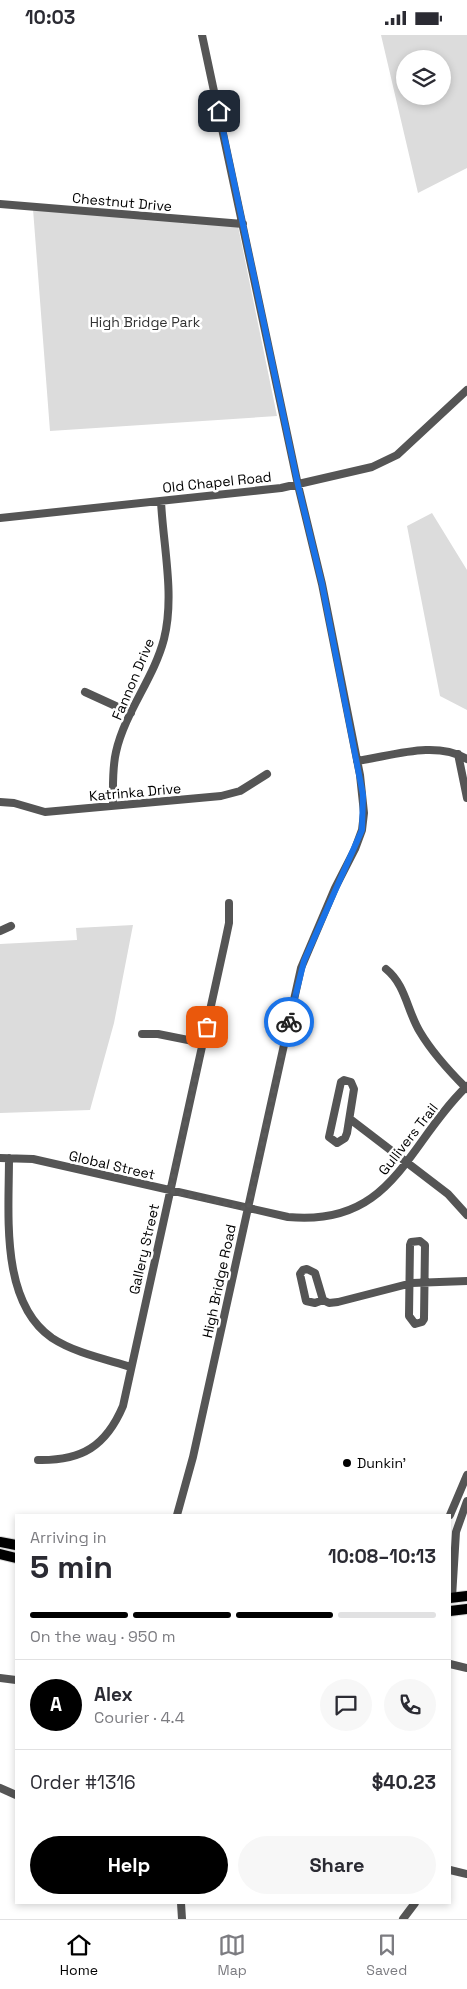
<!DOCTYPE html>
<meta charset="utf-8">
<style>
body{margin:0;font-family:"Space Grotesk",sans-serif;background:#f7f7f7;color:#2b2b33;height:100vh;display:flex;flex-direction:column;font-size:19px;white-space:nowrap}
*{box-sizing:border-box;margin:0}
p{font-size:16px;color:#7c7c81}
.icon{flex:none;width:28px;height:28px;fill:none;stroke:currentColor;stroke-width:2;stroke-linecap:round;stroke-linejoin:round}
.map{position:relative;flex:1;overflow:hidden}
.side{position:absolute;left:15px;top:1479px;width:436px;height:390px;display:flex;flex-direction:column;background:#fff;border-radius:0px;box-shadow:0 2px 8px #0003}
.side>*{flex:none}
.controls{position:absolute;left:396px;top:15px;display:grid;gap:10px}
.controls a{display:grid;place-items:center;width:55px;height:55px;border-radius:50%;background:#fff;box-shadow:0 2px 8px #0003;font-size:25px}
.pin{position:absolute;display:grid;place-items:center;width:42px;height:42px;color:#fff;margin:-21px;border-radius:10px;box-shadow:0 2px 8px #0006}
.courier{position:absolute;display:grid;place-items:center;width:50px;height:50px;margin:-25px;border:4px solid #1a73e8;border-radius:50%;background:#fff;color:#222;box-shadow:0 1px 6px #0007}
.overview em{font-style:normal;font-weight:600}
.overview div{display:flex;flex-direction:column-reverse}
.overview{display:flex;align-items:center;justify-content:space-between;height:85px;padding:0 15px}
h1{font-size:32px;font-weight:600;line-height:38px}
.bar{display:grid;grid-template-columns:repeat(4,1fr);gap:8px 5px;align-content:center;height:60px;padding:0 15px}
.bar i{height:6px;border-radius:4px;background:#e1e1e2}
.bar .on{background:#000}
.bar p{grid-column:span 4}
.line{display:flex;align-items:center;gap:12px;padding:0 15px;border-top:1px solid #e1e1e2}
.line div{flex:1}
.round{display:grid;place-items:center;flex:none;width:52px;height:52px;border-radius:26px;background:#f7f7f7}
.primary-button{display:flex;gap:10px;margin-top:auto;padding:10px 15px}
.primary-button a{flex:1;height:58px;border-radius:30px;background:#000;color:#fff;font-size:20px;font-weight:600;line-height:58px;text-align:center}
.primary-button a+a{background:#f7f7f7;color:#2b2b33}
.status{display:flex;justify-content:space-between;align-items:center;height:35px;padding:0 25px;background:#fff;direction:ltr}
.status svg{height:14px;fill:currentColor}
.tabs{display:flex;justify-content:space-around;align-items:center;height:70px;border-top:1px solid #e1e1e2;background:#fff;font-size:14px;color:#7c7c81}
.tabs a{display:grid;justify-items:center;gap:2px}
.tabs .on{color:#000}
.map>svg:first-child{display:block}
.green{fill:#dcdcdc;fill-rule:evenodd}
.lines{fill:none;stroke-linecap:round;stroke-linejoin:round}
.major-casing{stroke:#dbdbdb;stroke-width:12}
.minor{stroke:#555;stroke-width:8}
.major{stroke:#000;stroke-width:10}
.done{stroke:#595959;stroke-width:5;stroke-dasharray:0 9}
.route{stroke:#1a73e8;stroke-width:6}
.poi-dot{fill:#000;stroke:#fff;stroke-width:2}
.labels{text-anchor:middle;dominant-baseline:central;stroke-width:5;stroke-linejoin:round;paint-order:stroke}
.street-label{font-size:14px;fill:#000;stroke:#fff}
.park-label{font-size:14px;fill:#333;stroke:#fff}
.poi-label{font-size:14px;fill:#000;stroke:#fff;text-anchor:start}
</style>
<div class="status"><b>10:03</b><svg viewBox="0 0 49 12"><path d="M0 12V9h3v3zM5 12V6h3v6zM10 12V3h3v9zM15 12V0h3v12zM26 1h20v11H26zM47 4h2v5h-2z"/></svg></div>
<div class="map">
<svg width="467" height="1884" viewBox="0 0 467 1884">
<rect width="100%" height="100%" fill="#fff"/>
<path class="green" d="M381,0h86v133l-49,25zM405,24h37v37h-37z
M33,174l205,17 39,190 -227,15z
M432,478l35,57v140l-27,-14 -33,-170z
M133,890l-19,98 -24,87 -90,3v-169l77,-4 -1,-12z"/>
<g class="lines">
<defs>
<path id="major" d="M0,1507l16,3
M0,1519l16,4
M450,1563l17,-2
M450,1576l17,-2"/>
</defs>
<use href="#major" class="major-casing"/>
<path class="minor" d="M0,169l243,20
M0,483l281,-30 91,-21 25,-12 70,-65
M85,657l46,21
M458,719l9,44
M357,726c35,-5 78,-21 110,-2
M0,767l14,1 31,9 176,-16 19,-5 27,-17
M113,770c0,-18 -1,-36 3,-53 9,-40 38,-74 48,-113 11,-44 -1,-94 -3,-138
M0,896l11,-5
M386,934c20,16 21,42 34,63 13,22 30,40 47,57
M142,999h16l45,9
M344,1045l7,2 3,7 -7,44 -2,5 -8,5 -8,-6 12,-55z
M350,1084l98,75 19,21
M0,1123l33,1 255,58c105,10 118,-72 179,-131
M9,1123c0,57 -9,144 43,180 23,15 53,21 79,29
M420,1206l5,4 -1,74 -2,3 -7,2 -6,-8 1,-71 1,-3z
M307,1234l8,4 8,27 -8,3 -9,-2 -6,-27 3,-4z
M323,1265l6,3 9,-1 74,-19 55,-2
M38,1425c44,1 68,-14 85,-54l102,-464 4,-19v-20
M177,1480l16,-58 108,-489 34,-80 20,-39 7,-19 2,-17 -4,-38 -38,-191 -24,-99 -96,-450
M450,1480l17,-40
M452,1562l4,-65 11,-31
M450,1629l17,4
M0,1643l16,2
M0,1753l16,7
M450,1835l17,4
M181,1868l1,16
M403,1884l12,-16"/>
<use href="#major" class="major"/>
</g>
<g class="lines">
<path class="done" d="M207,992l-37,164 78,18 41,-187"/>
<path class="route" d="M219,76l79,374 24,99 41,211 -1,35 -58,131 -15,61"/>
</g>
<circle class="poi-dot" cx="347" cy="1428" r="5"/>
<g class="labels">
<g class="street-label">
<text transform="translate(122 167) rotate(5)">Chestnut Drive</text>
<text transform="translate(217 447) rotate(-6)">Old Chapel Road</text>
<text transform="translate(133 644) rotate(-67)">Fannon Drive</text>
<text transform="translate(135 757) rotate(-5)">Katrinka Drive</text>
<text transform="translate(408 1104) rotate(-52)">Gullivers Trail</text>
<text transform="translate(112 1130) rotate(13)">Global Street</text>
<text transform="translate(144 1214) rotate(-77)">Gallery Street</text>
<text transform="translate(219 1246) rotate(-78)">High Bridge Road</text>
</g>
<g class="park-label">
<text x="145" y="287">High Bridge Park</text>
</g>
<g class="poi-label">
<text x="357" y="1428">Dunkin'</text>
</g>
</g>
</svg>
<div class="controls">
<a><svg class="icon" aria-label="layers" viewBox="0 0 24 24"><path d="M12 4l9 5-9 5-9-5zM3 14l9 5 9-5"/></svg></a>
</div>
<div class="pin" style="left:207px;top:992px;background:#ea580c"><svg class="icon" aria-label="bag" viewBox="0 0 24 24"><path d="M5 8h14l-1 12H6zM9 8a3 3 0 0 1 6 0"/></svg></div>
<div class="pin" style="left:219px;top:76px;background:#1f2937"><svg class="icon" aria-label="home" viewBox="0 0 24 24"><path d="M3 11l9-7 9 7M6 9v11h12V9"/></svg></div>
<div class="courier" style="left:289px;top:987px"><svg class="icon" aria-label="bike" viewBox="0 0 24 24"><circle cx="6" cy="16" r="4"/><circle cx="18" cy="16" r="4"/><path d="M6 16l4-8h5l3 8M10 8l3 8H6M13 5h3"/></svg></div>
<section class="side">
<div class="overview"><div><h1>5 min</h1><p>Arriving in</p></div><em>10:08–10:13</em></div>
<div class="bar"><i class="on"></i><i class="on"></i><i class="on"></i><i></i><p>On the way · 950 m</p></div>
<div class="line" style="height:90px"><b class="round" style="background:#000;color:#fff">A</b><div><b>Alex</b><p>Courier · 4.4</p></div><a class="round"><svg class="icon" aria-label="chat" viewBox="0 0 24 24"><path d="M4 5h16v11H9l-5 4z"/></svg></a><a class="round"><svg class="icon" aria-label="phone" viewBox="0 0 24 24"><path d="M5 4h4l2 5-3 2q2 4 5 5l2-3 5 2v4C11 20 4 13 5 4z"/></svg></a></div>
<div class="line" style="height:65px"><div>Order #1316</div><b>$40.23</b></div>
<div class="primary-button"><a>Help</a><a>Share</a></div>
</section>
</div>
<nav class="tabs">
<a class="on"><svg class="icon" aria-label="home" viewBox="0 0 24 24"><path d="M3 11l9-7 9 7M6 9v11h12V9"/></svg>Home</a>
<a><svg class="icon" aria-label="map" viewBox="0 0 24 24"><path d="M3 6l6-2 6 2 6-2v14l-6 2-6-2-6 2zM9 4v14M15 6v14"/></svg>Map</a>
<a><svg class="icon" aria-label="saved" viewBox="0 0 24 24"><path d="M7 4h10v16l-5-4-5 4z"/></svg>Saved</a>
</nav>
